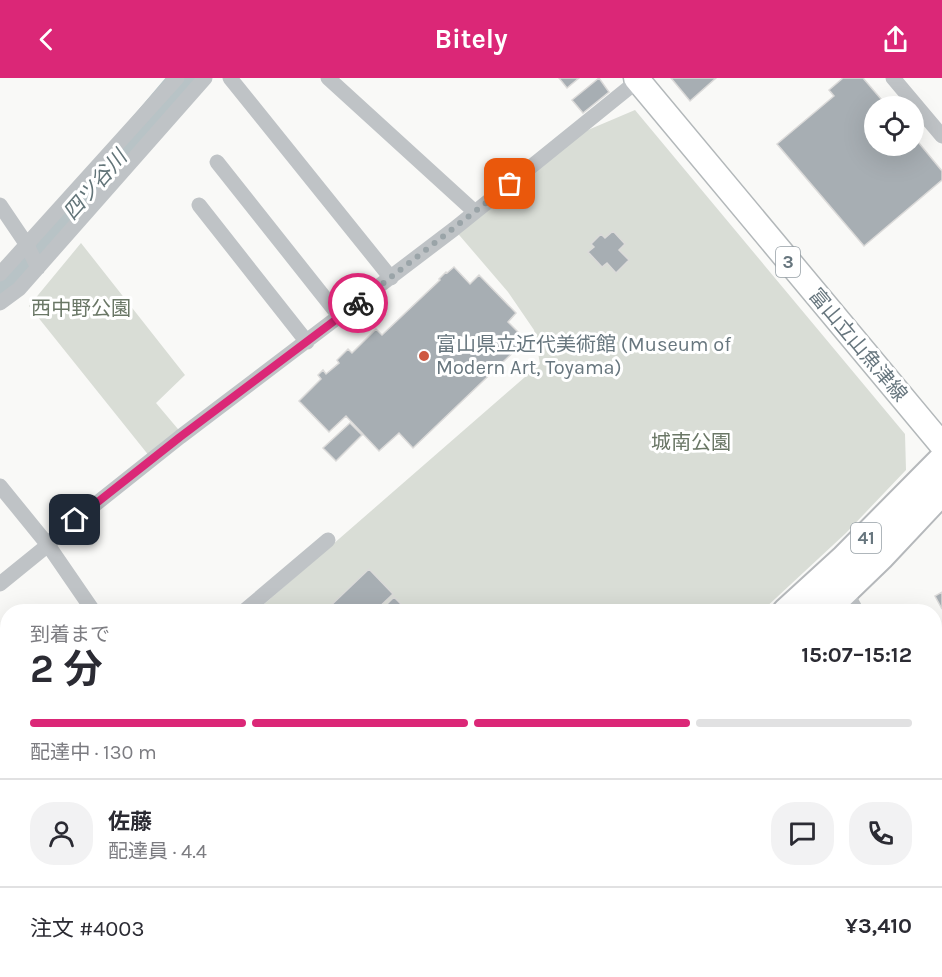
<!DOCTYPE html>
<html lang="ja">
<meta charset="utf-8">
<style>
body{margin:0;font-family:Karla,"Noto Sans JP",sans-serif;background:#f2f2f3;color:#2b2b33;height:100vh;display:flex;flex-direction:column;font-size:22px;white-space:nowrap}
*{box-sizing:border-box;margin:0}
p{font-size:20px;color:#7c7c81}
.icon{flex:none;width:33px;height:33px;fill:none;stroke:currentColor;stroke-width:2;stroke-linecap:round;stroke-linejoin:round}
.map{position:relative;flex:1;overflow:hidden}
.sheet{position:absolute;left:0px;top:526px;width:942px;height:374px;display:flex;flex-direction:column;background:#fff;border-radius:24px 24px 0 0;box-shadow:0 6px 24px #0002}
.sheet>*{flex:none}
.tools{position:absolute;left:864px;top:18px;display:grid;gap:12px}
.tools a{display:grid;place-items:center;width:60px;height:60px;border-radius:50%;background:#fff;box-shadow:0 6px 24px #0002;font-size:30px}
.pin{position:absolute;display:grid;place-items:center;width:51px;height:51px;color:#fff;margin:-26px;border-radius:12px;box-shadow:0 3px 9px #0006}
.courier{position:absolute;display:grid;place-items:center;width:60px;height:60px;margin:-30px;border:4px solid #db2777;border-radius:50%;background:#fff;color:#222;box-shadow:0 2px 8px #0007}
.headline em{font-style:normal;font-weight:700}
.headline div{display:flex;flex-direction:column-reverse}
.headline{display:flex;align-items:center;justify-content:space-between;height:102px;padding:0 30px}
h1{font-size:39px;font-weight:700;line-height:45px}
.bar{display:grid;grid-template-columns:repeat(4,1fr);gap:9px 6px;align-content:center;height:72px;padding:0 30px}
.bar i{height:8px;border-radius:4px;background:#e1e1e2}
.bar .current{background:#db2777}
.bar p{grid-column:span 4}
.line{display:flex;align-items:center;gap:15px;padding:0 30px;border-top:2px solid #e1e1e2}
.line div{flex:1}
.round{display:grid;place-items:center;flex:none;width:63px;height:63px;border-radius:24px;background:#f2f2f3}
header{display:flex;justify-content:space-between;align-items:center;height:78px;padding:0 30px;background:#db2777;color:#fff;font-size:27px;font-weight:700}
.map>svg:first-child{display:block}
.green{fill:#d9ddd6}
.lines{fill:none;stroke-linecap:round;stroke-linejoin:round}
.river{stroke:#b8c3c6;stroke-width:33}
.building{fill:#a7aeb3;stroke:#dbdad9;stroke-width:1.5}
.primary-casing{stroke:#b3b8ba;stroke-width:27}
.highway-casing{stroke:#b5b8bb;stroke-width:32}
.street{stroke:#bfc3c6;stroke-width:15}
.primary{stroke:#fff;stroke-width:24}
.highway{stroke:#fff;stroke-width:28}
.done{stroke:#9aa4a8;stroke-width:6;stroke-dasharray:0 10.8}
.route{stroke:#db2777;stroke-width:8}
.poi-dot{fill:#ce5841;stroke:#fff;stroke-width:2}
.labels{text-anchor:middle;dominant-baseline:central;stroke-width:6;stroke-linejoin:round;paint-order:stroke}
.shield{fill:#fff;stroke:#959fa5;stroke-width:1.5}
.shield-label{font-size:18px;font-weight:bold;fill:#67767e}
.park-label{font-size:20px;fill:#6a7766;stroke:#fff}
.poi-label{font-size:20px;fill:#67767e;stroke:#fff;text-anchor:start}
.street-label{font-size:20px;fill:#67767e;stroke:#fff}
.water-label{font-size:21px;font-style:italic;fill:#627478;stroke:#fff}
</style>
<header><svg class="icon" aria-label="back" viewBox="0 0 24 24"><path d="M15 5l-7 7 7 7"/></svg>Bitely<svg class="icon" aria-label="share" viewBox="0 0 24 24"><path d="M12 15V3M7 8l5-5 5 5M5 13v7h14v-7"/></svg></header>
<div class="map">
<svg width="942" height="899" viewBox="0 0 942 899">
<rect width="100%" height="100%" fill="#f9f9f7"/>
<path class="green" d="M635,32l270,324 1,36 -60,63 -85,79h-506l285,-248 -6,-34 -26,-38 -54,-63 108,-88z
M81,165l104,132 -29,28 27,32 -33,22 -121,-151z"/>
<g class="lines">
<path class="river" d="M0,211l15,-11 60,-68 112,-132"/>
</g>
<path class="building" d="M559,0h20l-12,10z
M599,0l10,14 -26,21 -11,-13z
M671,0h45l-26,23z
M843,0h20l24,28h-13v40h40v-9l28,34v9l-78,66 -87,-102 57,-48 -5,-6z
M613,153l12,13 -6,6 10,10 -13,13 -9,-10 -5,4 -14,-15 6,-5 -3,-3 10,-10 4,4z
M454,189l16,17 9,-9 37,38 -8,9 18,18 -113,108 -14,-15 -20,18 -33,-35 -17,16 -30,-31 22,-22 -3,-4 5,-5 3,4 13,-11 -2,-3 11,-11 4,4 24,-24 6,6 58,-55 -1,-1 7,-7 1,1z
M350,345l12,12 -26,26 -13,-13z
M369,491l24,25 -19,18h-50z
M942,514v17l-7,-13z
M394,519l15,15h-30z
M942,599v9l-8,5v-9z
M942,610v33l-1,1 -7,-10v-19z
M942,752v53l-8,4v-52z
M3,762l5,7v44l-8,-10v-40z
M942,810v15l-1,1 -7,-12z
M0,863l8,11v3l-8,5z
M942,865v18l-8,-10v-3z
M8,879v13h9l3,7h-15l-5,-9v-6z
M30,892h47l-10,7h-33z
M307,892h43l2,5 -6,2h-36z
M441,892h19l-4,2 2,5h-14z
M488,892h6l4,7h-22z
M509,892h23l2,6 -22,1z
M541,892h29l2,7h-29z
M625,892h15l3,6 -33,1z
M742,892h41l5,7h-42z
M859,892l8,7h-16z
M896,892h29l3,7h-33l-2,-5z
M939,892l3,7h-13l-1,-2z"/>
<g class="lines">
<defs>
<path id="primary" d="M636,0l306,367"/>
<path id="highway" d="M787,534l58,-53 97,-98
M822,534l58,-56 62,-66
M130,899l17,-7
M199,899l16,-7"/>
</defs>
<use href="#primary" class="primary-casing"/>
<use href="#highway" class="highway-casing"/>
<path class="street" d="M230,0l161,200
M328,0l147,134
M893,0l49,58
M217,84l123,155
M0,127l27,40 11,23
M199,127l108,137
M0,196l177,-196
M0,225l19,-14 186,-211
M0,408l48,59 46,67
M0,506l48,-39 10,-11 122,-97 274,-208 187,-151
M845,512l12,22
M243,534l85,-72
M0,613l8,9
M934,664l8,13
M0,731l8,10
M106,892l5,7
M385,892l3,7
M503,892l3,7
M588,892l2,7
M728,892l5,7
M880,892l2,7"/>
<use href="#primary" class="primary"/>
<use href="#highway" class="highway"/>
</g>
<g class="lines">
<path class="done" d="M358,225l152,-119"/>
<path class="route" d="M75,442l105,-83 178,-134"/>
</g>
<circle class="poi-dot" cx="424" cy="278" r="6"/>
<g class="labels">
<g class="shield">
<rect x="776" y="169" width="24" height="30" rx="4.5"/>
<rect x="851" y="445" width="30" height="30" rx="4.5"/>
</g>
<g class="shield-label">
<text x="788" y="184">3</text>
<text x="866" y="460">41</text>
</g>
<g class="park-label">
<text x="81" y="230">西中野公園</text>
<text x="691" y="364">城南公園</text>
</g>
<g class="poi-label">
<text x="436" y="266">富山県立近代美術館 (Museum of<tspan x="436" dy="23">Modern Art, Toyama)</tspan></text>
</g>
<g class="street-label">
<text transform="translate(858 267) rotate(50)">富山立山魚津線</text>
</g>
<g class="water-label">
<text transform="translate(95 107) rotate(-49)">四ツ谷川</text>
</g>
</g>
</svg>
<div class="tools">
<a><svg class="icon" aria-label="locate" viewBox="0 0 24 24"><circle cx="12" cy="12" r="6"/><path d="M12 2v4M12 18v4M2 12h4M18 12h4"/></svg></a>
</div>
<div class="pin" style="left:510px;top:106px;background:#ea580c"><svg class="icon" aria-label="bag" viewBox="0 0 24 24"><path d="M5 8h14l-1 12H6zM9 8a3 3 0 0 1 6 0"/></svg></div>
<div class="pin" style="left:75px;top:442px;background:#1f2937"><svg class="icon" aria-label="home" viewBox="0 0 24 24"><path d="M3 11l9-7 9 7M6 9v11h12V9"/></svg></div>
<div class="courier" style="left:358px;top:225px"><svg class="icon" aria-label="bike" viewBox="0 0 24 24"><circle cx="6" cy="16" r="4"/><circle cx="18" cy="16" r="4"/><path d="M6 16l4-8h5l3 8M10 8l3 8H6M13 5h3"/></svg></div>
<section class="sheet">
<div class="headline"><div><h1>2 分</h1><p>到着まで</p></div><em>15:07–15:12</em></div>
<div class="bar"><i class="current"></i><i class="current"></i><i class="current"></i><i></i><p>配達中 · 130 m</p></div>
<div class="line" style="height:108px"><a class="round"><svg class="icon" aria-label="person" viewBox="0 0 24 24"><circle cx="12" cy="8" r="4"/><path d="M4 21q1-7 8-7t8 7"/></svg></a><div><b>佐藤</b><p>配達員 · 4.4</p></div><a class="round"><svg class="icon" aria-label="chat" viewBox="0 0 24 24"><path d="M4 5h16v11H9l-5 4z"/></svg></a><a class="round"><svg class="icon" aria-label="phone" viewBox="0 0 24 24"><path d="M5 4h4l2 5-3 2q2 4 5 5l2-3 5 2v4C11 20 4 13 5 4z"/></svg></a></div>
<div class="line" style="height:78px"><div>注文 #4003</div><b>¥3,410</b></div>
</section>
</div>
